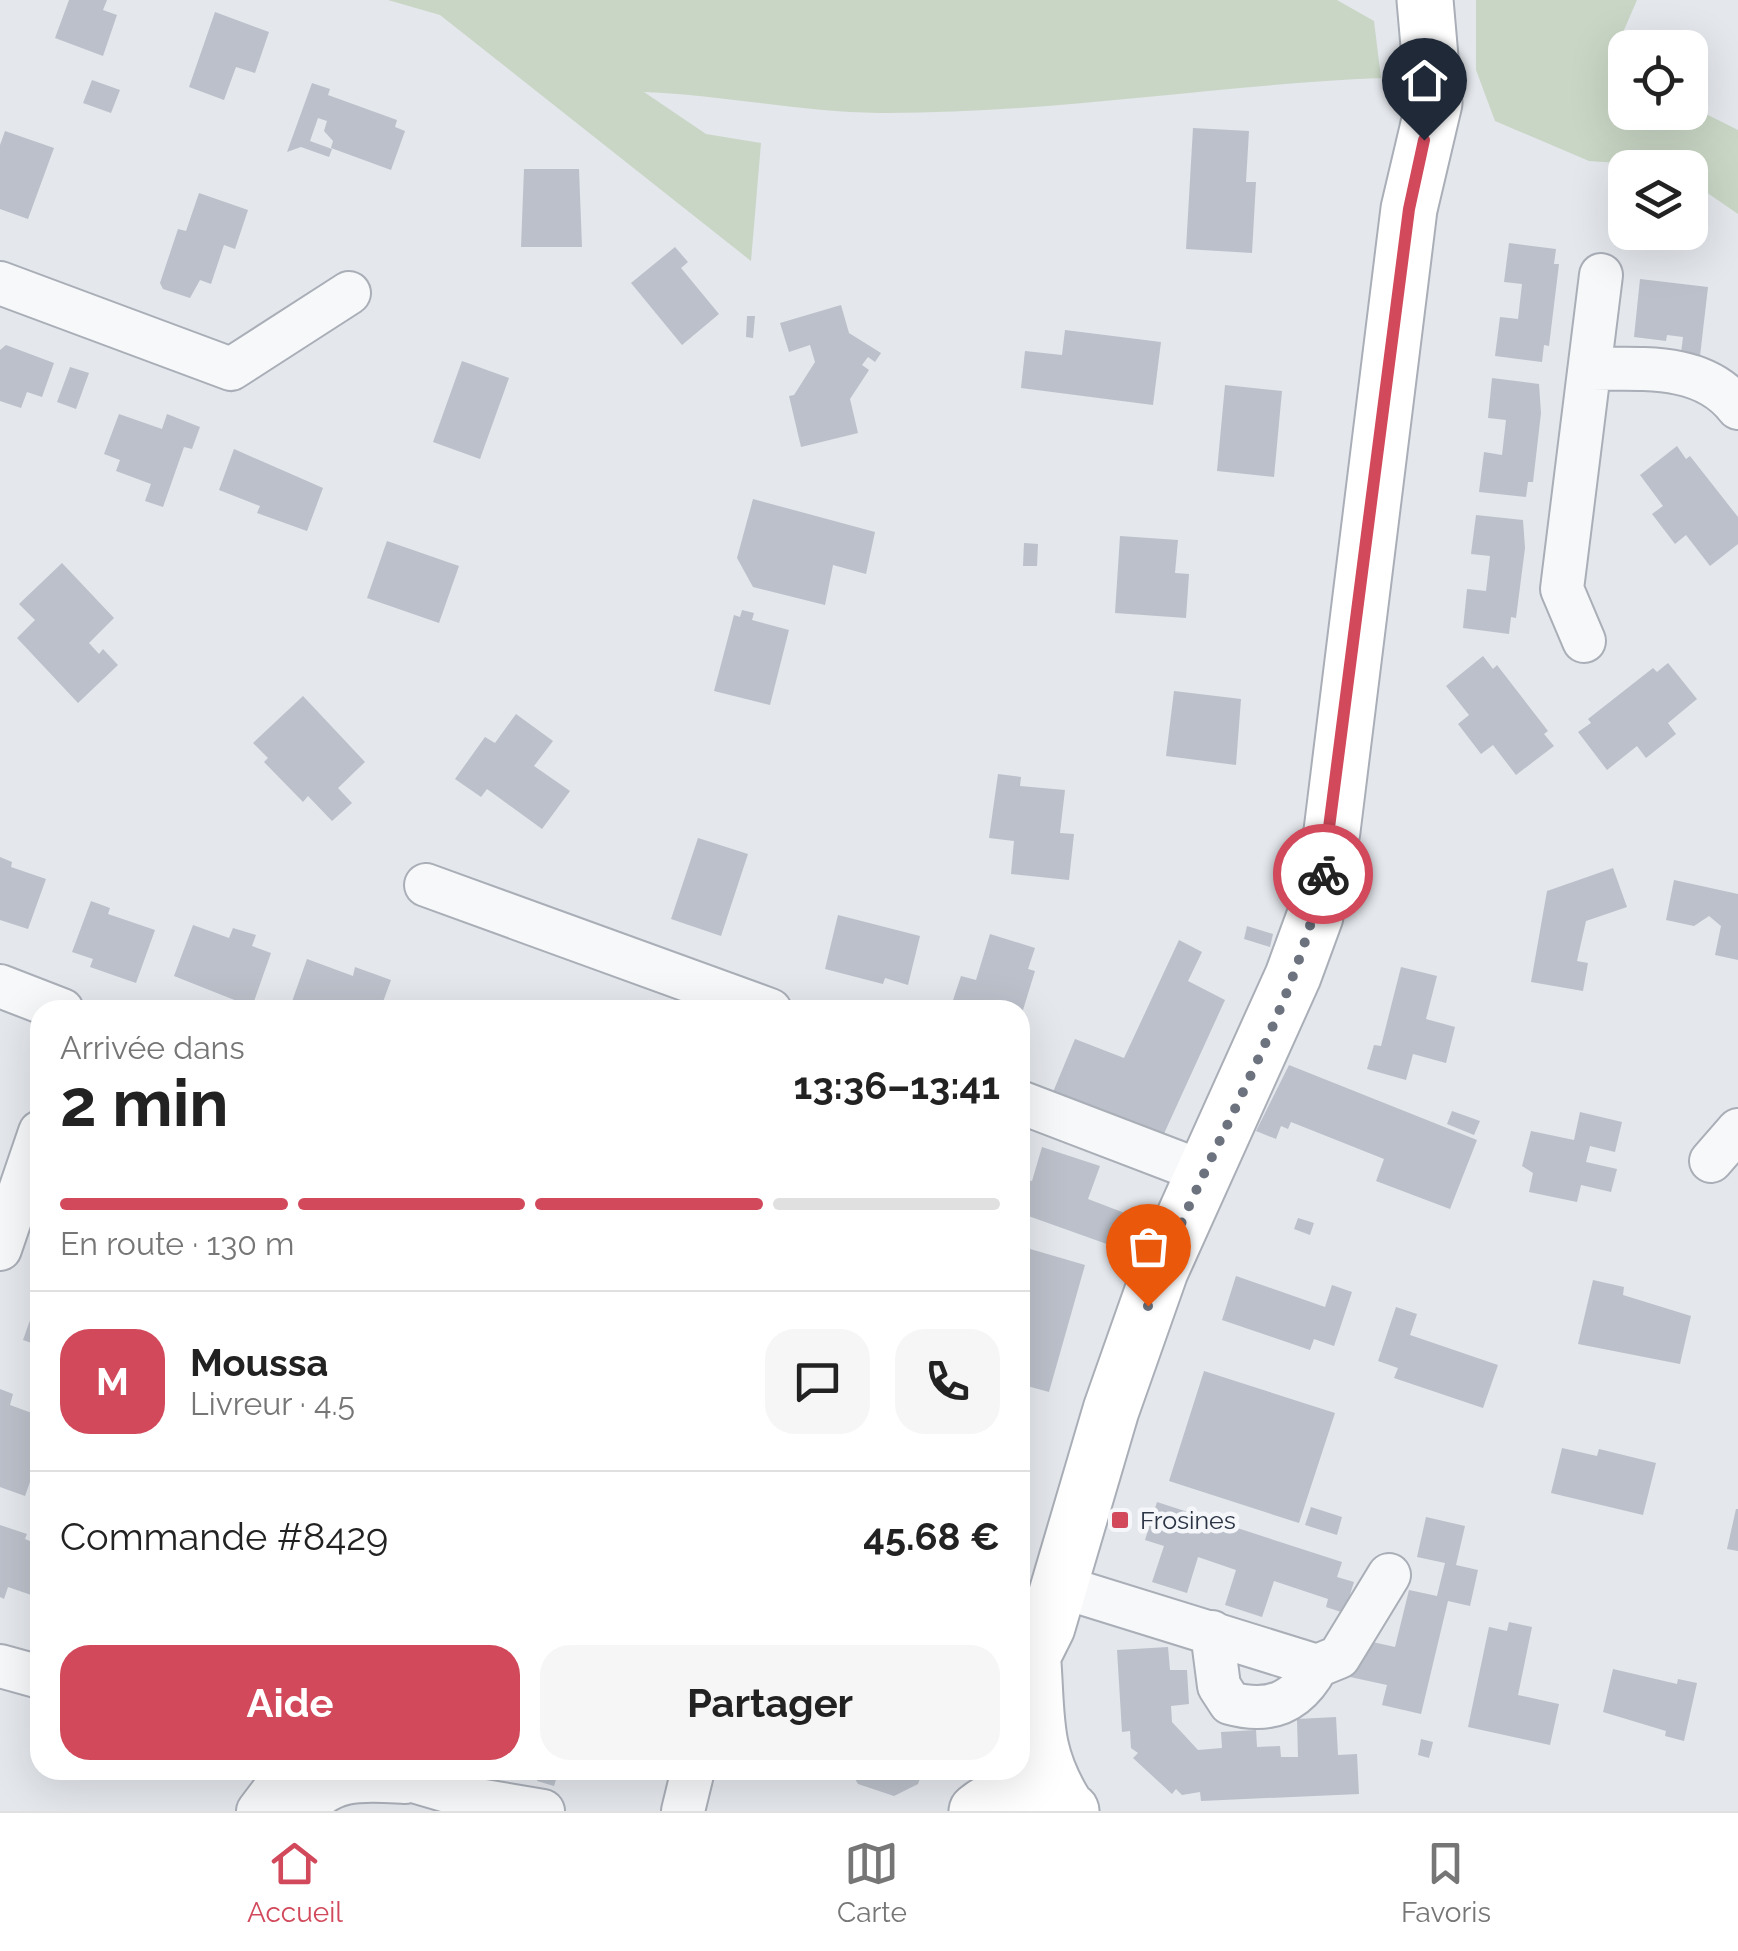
<!DOCTYPE html>
<html lang="fr">
<meta charset="utf-8">
<style>
body{margin:0;font-family:Raleway,sans-serif;background:#f6f6f6;color:#222;height:100vh;display:flex;flex-direction:column;font-size:38px;white-space:nowrap}
*{box-sizing:border-box;margin:0}
p{font-size:32px;color:#767676}
.icon{flex:none;width:55px;height:55px;fill:none;stroke:currentColor;stroke-width:2;stroke-linecap:round;stroke-linejoin:round}
.map{position:relative;flex:1;overflow:hidden}
.panel{position:absolute;left:30px;top:1000px;width:1000px;height:780px;display:flex;flex-direction:column;background:#fff;border-radius:30px;box-shadow:0 10px 40px #0002}
.panel>*{flex:none}
.buttons{position:absolute;left:1608px;top:30px;display:grid;gap:20px}
.buttons a{display:grid;place-items:center;width:100px;height:100px;border-radius:20px;background:#fff;box-shadow:0 10px 40px #0002;font-size:50px}
.pin{position:absolute;display:grid;place-items:center;width:85px;height:85px;color:#fff;margin:-102px -42px;border-radius:50% 50% 50% 0;rotate:-45deg;box-shadow:0 0 10px #0007}
.pin .icon{rotate:45deg}
.courier{position:absolute;display:grid;place-items:center;width:100px;height:100px;margin:-50px;border:8px solid #d1495b;border-radius:50%;background:#fff;color:#222;box-shadow:0 2px 12px #0007}
.headline em{font-style:normal;font-weight:700}
.headline div{display:flex;flex-direction:column-reverse}
.headline{display:flex;align-items:center;justify-content:space-between;height:170px;padding:0 30px}
h1{font-size:65px;font-weight:700;line-height:75px}
.bar{display:grid;grid-template-columns:repeat(4,1fr);gap:15px 10px;align-content:center;height:120px;padding:0 30px}
.bar i{height:12px;border-radius:8px;background:#e0e0e0}
.bar .current{background:#d1495b}
.bar p{grid-column:span 4}
.line{display:flex;align-items:center;gap:25px;padding:0 30px;border-top:2px solid #e0e0e0}
.line div{flex:1}
.round{display:grid;place-items:center;flex:none;width:105px;height:105px;border-radius:30px;background:#f6f6f6}
.action{display:flex;gap:20px;margin-top:auto;padding:20px 30px}
.action a{flex:1;height:115px;border-radius:30px;background:#d1495b;color:#fff;font-size:40px;font-weight:700;line-height:115px;text-align:center}
.action a+a{background:#f6f6f6;color:#222}
.dock{display:flex;justify-content:space-around;align-items:center;height:140px;border-top:2px solid #e0e0e0;background:#fff;font-size:28px;color:#767676}
.dock a{display:grid;justify-items:center;gap:5px}
.dock .current{color:#d1495b}
.map>svg:first-child{display:block}
.green{fill:#c9d6c5}
.building{fill:#bbc0ca}
.lines{fill:none;stroke-linecap:round;stroke-linejoin:round}
.street-casing{stroke:#a9aeb7;stroke-width:46}
.secondary-casing{stroke:#a9aeb7;stroke-width:59}
.street{stroke:#f7f8fa;stroke-width:42}
.secondary{stroke:#fff;stroke-width:55}
.done{stroke:#6c737f;stroke-width:10;stroke-dasharray:0 18}
.route{stroke:#d1495b;stroke-width:12}
.poi-dot{fill:#d1495b;stroke:#f4f6f9;stroke-width:4}
.labels{text-anchor:middle;dominant-baseline:central;stroke-width:9;stroke-linejoin:round;paint-order:stroke}
.poi-label{font-size:25px;fill:#2b3445;stroke:#f4f6f9;text-anchor:start}
</style>
<div class="map">
<svg width="1738" height="1811" viewBox="0 0 1738 1811">
<rect width="100%" height="100%" fill="#e4e7ec"/>
<path class="green" d="M388,0h949l37,21 7,57c-167,7 -333,36 -502,35 -78,-1 -156,-18 -235,-21l62,42 55,9 -10,118 -311,-246z
M1476,0h161l-23,53 11,15v44h65v-6l48,24v84l-48,-33v-13l-101,-7 -94,-40 -19,-51z"/>
<path class="building" d="M69,0h38l-4,10 14,5 -14,41 -48,-18z
M215,12l54,20 -14,41 -19,-6 -12,33 -35,-13z
M92,80l28,10 -9,23 -28,-10z
M312,83l18,6 -2,6 69,25 -2,7 10,4 -14,39 -60,-22 2,-7 -9,-10 3,-10 -9,-3 -8,23 22,8 -3,8 -28,-10 -14,5z
M1193,128l56,3 -3,51h10l-4,71 -66,-4z
M5,131l49,17 -26,71 -28,-10v-64z
M524,169h55l3,78h-61z
M199,193l49,17 -13,39 -11,-4 -13,39 -11,-4 -10,18 -27,-9 -3,-6 18,-54 8,2z
M1509,243l47,6 -2,15h5l-10,82 -5,-1 -2,17 -47,-6 5,-39 18,2 4,-35 -18,-2z
M675,247l13,15 -7,6 38,46 -37,31 -51,-62z
M1640,279l68,8 -8,69 -19,-3 2,-16 -16,-2 -1,6 -32,-4z
M841,305l8,28 32,20 -6,9 -7,-5 -6,8 7,5 -19,29 8,34 -57,14 -12,-51 5,-1 21,-33 -5,-17 -21,7 -9,-29z
M747,316h8l-2,22 -7,-1z
M1065,330l96,12 -8,63 -132,-17 4,-37 37,4z
M6,345l48,18 -12,34 -15,-5 -6,16 -21,-7v-51z
M462,361l47,17 -29,81 -47,-17z
M70,367l19,6 -13,36 -19,-7z
M1492,378l47,6 2,29 -8,69h-5l-2,15 -47,-5 5,-40 18,3 4,-35 -18,-2z
M1225,385l57,6 -8,86 -57,-6z
M119,414l43,15 5,-15 33,13 -8,22 -8,-2 -21,60 -18,-6 6,-17 -35,-13 4,-11 -16,-6z
M1677,446l9,13 4,-3 48,61v27l-28,22 -24,-31 -11,9 -23,-30 11,-8 -23,-31z
M234,449l89,39 -16,43 -50,-18 3,-7 -41,-16z
M753,499l122,33 -9,42 -33,-9 -8,40 -72,-18 -16,-29z
M1476,515l47,5 2,28 -9,70 -5,-1 -2,17 -46,-6 4,-39 19,2 4,-35 -19,-2z
M1120,536l58,4 -3,33 14,1 -3,44 -71,-5z
M387,541l72,25 -20,57 -72,-25z
M1024,543l14,1 -1,22h-14z
M62,563l52,55 -25,25 10,11 4,-5 15,16 -40,38 -61,-65 18,-18 -16,-16z
M742,610l12,3 -2,7 37,10 -19,75 -56,-14 20,-76 6,2z
M1483,656l10,13 4,-4 51,66 -4,3 10,12 -38,29 -23,-30 -12,9 -23,-30 11,-9 -23,-29z
M1668,663l29,36 -29,24 8,11 -30,24 -9,-12 -30,24 -29,-38 13,-9 -3,-4 65,-51 4,4z
M1174,691l67,8 -5,66 -70,-9z
M303,696l62,66 -27,26 14,15 -20,18 -24,-25 -5,6 -39,-40 4,-4 -15,-15z
M516,714l37,27 -19,25 36,25 -28,38 -55,-40 -6,8 -26,-18 30,-42 10,6z
M998,774l23,3 -1,9 45,4 -5,43 14,1 -5,46 -58,-6 3,-33 -25,-3z
M698,838l50,16 -27,82 -50,-17z
M0,857l12,5 -1,5 35,12 -18,50 -28,-9z
M1613,868l14,39 -41,14 -9,40 11,2 -5,28 -52,-9 16,-91z
M1674,880l64,14v66l-23,-5 6,-29 -12,-10 -15,10 -28,-6z
M91,901l19,7 -2,6 47,16 -19,53 -46,-16 3,-8 -21,-7z
M838,915l82,21 -12,49 -23,-7 -2,6 -58,-15z
M193,925l36,13 4,-10 23,7 -4,11 19,7 -19,54 -78,-31z
M1247,926l26,8 -3,13 -26,-8z
M990,934l45,14 -7,21 7,2 -12,39 -73,-1 11,-33 15,4z
M1179,940l23,12 -14,29 37,19 -63,138 -109,-46 22,-53 49,19z
M307,959l46,17 2,-9 36,13 -11,30h-91z
M1401,967l36,9 -11,43 29,8 -9,36 -33,-9 -7,26 -39,-11 7,-24 7,1z
M401,1001l24,9h-27z
M1289,1065l188,75 -27,69 -74,-28 8,-22 -93,-37 -3,7 -7,-3 -5,13 -20,-8z
M1452,1111l28,10 -6,14 -27,-11z
M1580,1112l42,10 -7,30 -25,-6 -4,16 31,7 -6,23 -30,-7 -4,17 -48,-10 4,-19 -11,-7 9,-35 43,9z
M1042,1147l58,19 -12,33 55,21 -11,33 -112,-40v-34l12,2z
M1298,1218l16,5 -4,12 -16,-6z
M1020,1246l65,19 -36,127 -29,-8z
M40,1276v70l-17,-6 13,-37 -6,-2z
M1236,1276l89,31 7,-22 20,7 -18,54 -20,-7 -4,11 -88,-30z
M1593,1280l31,7 -1,8 68,21 -11,48 -102,-20z
M1396,1307l21,7 -7,21 88,30 -15,43 -89,-30 4,-10 -20,-7z
M1204,1371l131,42 -36,110 -130,-42z
M0,1389l13,5 -3,11 30,11v38l-15,42 -25,-9z
M1562,1448l35,8 2,-7 57,14 -13,52 -92,-22z
M1157,1502l185,60 -5,15 17,5 -10,31 -18,-6 2,-8 -54,-18 -12,36 -37,-12 11,-35 -38,-13 -11,36 -35,-11 12,-36 -19,-6z
M1311,1507l31,10 -5,18 -32,-10z
M1736,1509h2v42l-11,-2z
M1426,1517l39,9 -9,39 22,5 -8,36 -22,-5 -27,113 -39,-9 5,-20 -37,-8 9,-38 36,8 14,-57 28,6 8,-33 -28,-6z
M0,1525l27,9 -2,5 15,6v53l-32,-11 -4,12 -4,-2z
M1509,1622l23,5 -14,68 41,9 -9,41 -82,-18 21,-100 18,4z
M1168,1647l2,23h17l2,34 -18,2 1,16 26,28 24,-2 -1,-16 35,-2 1,17 23,-1 1,11h17l-1,-38 39,-2 2,38 19,-1 2,40 -158,7 -1,-9 -18,3 -6,-6 -4,5 -39,-36 5,-5 -7,-5 -1,-17 -8,1 -5,-82z
M1613,1669l64,15 1,-5 19,4 -13,58 -19,-5 1,-5 -63,-19z
M1421,1739l12,3 -4,16 -11,-3z
M540,1770h19l-5,16 -17,-5z
M850,1770h73l-5,14 -24,12 -36,-12z"/>
<g class="lines">
<defs>
<path id="street" d="M0,283l231,86 118,-76
M1592,369c51,0 112,-6 146,39
M1584,641l-22,-52 39,-314
M426,885l344,125
M0,986l62,24
M1020,1102l183,70
M1711,1161l27,-31
M0,1249l40,-117
M1059,1586l258,80 22,-9 50,-82
M1212,1632l7,54 11,17c40,11 67,0 87,-37
M0,1666l40,11
M376,1770l102,30 65,11
M258,1811l31,-41
M305,1811c24,-36 61,-31 100,-29
M683,1811l10,-41"/>
<path id="secondary" d="M1033,1663c4,58 0,90 32,142
M1020,1681l27,-54 64,-217 49,-139 133,-295 22,-60 17,-85 77,-622 25,-106 -9,-103
M977,1811c28,-23 67,-25 94,0"/>
</defs>
<use href="#street" class="street-casing"/>
<use href="#secondary" class="secondary-casing"/>
<use href="#street" class="street"/>
<use href="#secondary" class="secondary"/>
</g>
<g class="lines">
<path class="done" d="M1148,1306c50,-143 145,-284 175,-432"/>
<path class="route" d="M1323,874l86,-665 15,-69"/>
</g>
<rect class="poi-dot" x="1110" y="1510" width="20" height="20" rx="5"/>
<g class="labels">
<g class="poi-label">
<text x="1140" y="1520">Frosines</text>
</g>
</g>
</svg>
<div class="buttons">
<a><svg class="icon" aria-label="locate" viewBox="0 0 24 24"><circle cx="12" cy="12" r="6"/><path d="M12 2v4M12 18v4M2 12h4M18 12h4"/></svg></a>
<a><svg class="icon" aria-label="layers" viewBox="0 0 24 24"><path d="M12 4l9 5-9 5-9-5zM3 14l9 5 9-5"/></svg></a>
</div>
<div class="pin" style="left:1148px;top:1306px;background:#ea580c"><svg class="icon" aria-label="bag" viewBox="0 0 24 24"><path d="M5 8h14l-1 12H6zM9 8a3 3 0 0 1 6 0"/></svg></div>
<div class="pin" style="left:1424px;top:140px;background:#1f2937"><svg class="icon" aria-label="home" viewBox="0 0 24 24"><path d="M3 11l9-7 9 7M6 9v11h12V9"/></svg></div>
<div class="courier" style="left:1323px;top:874px"><svg class="icon" aria-label="bike" viewBox="0 0 24 24"><circle cx="6" cy="16" r="4"/><circle cx="18" cy="16" r="4"/><path d="M6 16l4-8h5l3 8M10 8l3 8H6M13 5h3"/></svg></div>
<section class="panel">
<div class="headline"><div><h1>2 min</h1><p>Arrivée dans</p></div><em>13:36–13:41</em></div>
<div class="bar"><i class="current"></i><i class="current"></i><i class="current"></i><i></i><p>En route · 130 m</p></div>
<div class="line" style="height:180px"><b class="round" style="background:#d1495b;color:#fff">M</b><div><b>Moussa</b><p>Livreur · 4.5</p></div><a class="round"><svg class="icon" aria-label="chat" viewBox="0 0 24 24"><path d="M4 5h16v11H9l-5 4z"/></svg></a><a class="round"><svg class="icon" aria-label="phone" viewBox="0 0 24 24"><path d="M5 4h4l2 5-3 2q2 4 5 5l2-3 5 2v4C11 20 4 13 5 4z"/></svg></a></div>
<div class="line" style="height:130px"><div>Commande #8429</div><b>45.68 €</b></div>
<div class="action"><a>Aide</a><a>Partager</a></div>
</section>
</div>
<nav class="dock">
<a class="current"><svg class="icon" aria-label="home" viewBox="0 0 24 24"><path d="M3 11l9-7 9 7M6 9v11h12V9"/></svg>Accueil</a>
<a><svg class="icon" aria-label="map" viewBox="0 0 24 24"><path d="M3 6l6-2 6 2 6-2v14l-6 2-6-2-6 2zM9 4v14M15 6v14"/></svg>Carte</a>
<a><svg class="icon" aria-label="saved" viewBox="0 0 24 24"><path d="M7 4h10v16l-5-4-5 4z"/></svg>Favoris</a>
</nav>
